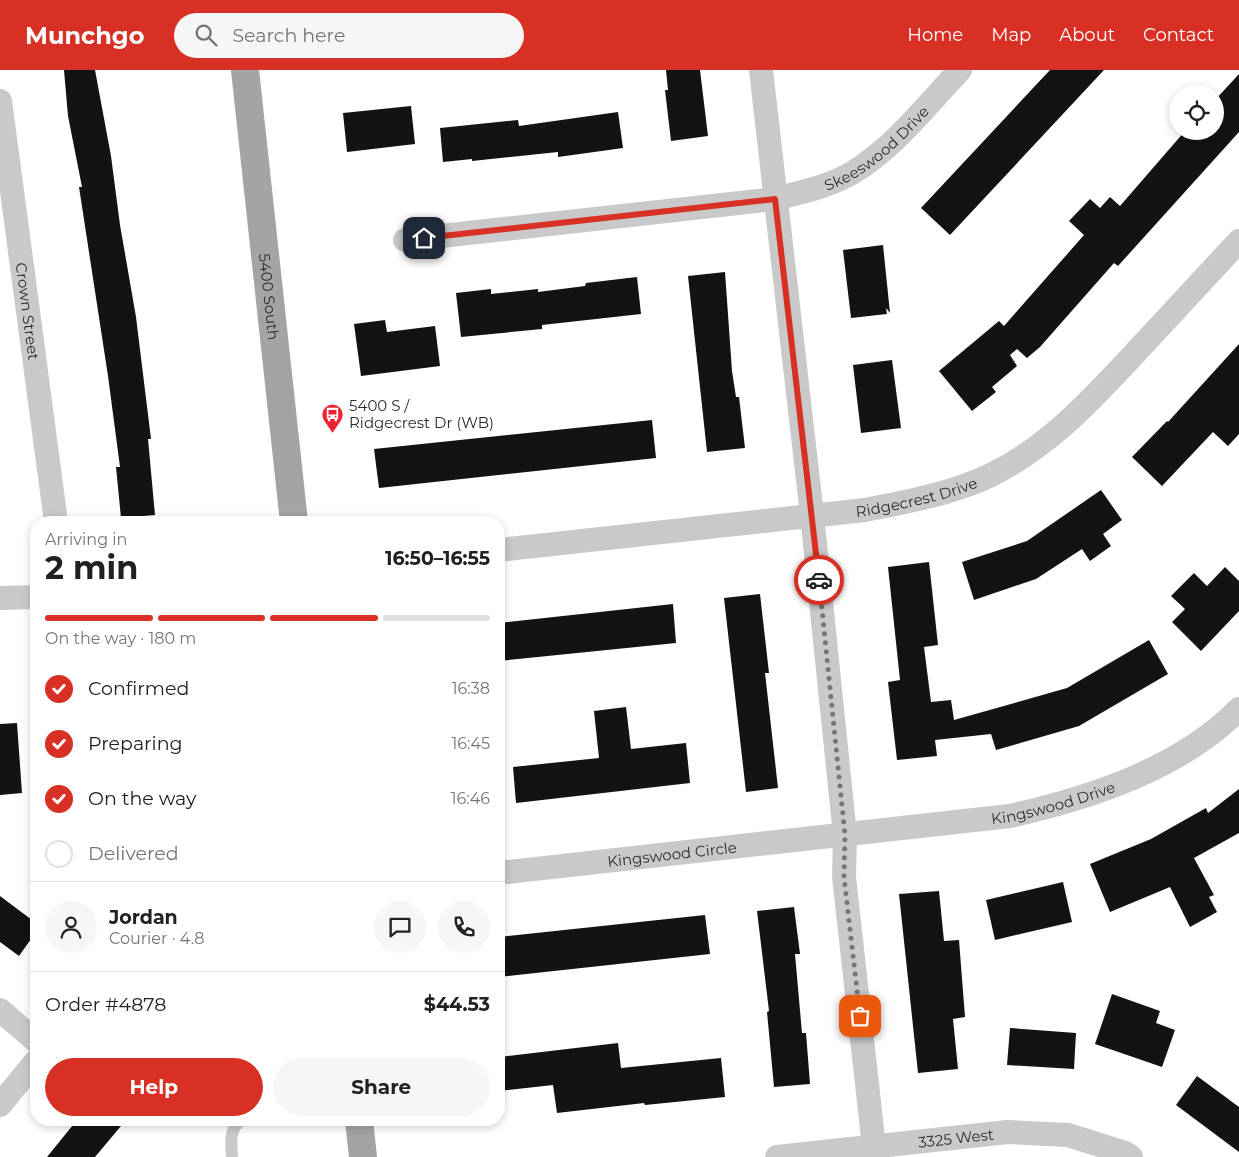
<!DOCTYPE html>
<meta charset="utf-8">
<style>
body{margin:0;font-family:Montserrat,sans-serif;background:#f6f6f6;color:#202124;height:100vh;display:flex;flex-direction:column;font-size:19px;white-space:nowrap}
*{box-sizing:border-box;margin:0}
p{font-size:16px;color:#757577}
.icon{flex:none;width:28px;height:28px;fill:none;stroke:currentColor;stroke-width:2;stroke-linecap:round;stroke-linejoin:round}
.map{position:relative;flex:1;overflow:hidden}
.side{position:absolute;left:30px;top:446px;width:475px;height:610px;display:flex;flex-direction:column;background:#fff;border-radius:20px;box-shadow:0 2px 8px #0003}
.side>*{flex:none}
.buttons{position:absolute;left:1169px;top:15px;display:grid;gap:10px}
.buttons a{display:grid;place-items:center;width:55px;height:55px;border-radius:50%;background:#fff;box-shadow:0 2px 8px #0003;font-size:25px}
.pin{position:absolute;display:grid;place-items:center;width:42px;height:42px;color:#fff;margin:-21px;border-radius:10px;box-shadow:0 2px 8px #0006}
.courier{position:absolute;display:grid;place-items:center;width:50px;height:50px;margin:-25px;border:4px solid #d93025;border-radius:50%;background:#fff;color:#222;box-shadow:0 1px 6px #0007}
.head em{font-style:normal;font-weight:700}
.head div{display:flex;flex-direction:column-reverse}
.head{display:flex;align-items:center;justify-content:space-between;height:85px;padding:0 15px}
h1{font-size:32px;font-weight:700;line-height:38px}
.bar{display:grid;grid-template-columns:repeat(4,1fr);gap:8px 5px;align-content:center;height:60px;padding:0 15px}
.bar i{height:6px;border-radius:4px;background:#e0e0e0}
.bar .current{background:#d93025}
.bar p{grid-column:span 4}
.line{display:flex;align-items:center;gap:12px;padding:0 15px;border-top:1px solid #e0e0e0}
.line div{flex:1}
.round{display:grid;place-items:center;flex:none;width:52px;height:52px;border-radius:26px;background:#f6f6f6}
ol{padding:0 15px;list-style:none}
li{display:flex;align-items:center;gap:15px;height:55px}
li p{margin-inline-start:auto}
li .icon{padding:5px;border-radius:50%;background:#d93025;color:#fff;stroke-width:4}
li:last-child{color:#757577}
li i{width:28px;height:28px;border:2px solid #e0e0e0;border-radius:50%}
.button{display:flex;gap:10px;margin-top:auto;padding:10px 15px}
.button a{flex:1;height:58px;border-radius:30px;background:#d93025;color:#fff;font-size:20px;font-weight:700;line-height:58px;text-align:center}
.button a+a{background:#f6f6f6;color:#202124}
header{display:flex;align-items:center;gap:30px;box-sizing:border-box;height:70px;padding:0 25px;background:#d93025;color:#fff}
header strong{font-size:24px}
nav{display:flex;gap:28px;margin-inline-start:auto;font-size:18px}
.search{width:350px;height:45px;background:#f6f6f6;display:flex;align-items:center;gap:12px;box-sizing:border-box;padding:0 18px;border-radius:28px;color:#757577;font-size:19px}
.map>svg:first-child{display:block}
.building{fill:#131313}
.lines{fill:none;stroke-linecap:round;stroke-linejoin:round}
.service{stroke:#c9c9c9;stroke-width:12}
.minor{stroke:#c9c9c9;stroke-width:24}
.primary{stroke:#a4a4a4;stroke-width:28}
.done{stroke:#767676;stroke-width:5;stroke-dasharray:0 9}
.route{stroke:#d93025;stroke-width:6}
.labels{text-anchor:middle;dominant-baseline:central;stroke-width:5;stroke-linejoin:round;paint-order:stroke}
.street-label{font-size:15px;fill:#2c2c2c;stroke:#fff}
.poi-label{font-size:15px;fill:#2c2c2c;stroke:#fff;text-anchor:start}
</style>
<header>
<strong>Munchgo</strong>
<div class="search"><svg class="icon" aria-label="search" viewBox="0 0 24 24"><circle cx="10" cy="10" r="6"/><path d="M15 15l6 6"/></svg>Search here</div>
<nav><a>Home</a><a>Map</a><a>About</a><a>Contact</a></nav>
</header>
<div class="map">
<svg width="1239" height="1087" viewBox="0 0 1239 1087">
<rect width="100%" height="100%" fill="#fff"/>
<path class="building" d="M64,0h31l16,86 9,69 16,92 15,122h-3l7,76 -34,3 -5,-51h4l-12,-91 -29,-189h3l-14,-71z
M666,0h34l8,66 -37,5 -6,-51h3z
M1050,0h54l-154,165 -29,-27z
M1239,4v58l-121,134 -4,-3 -74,84 -13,11 -10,-9 -7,6 7,11 -25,21 4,5 -24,19 -33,-40 60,-50 5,5 80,-91 -15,-14 21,-22 10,9 10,-11 10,9 65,-75h30v-31z
M411,36l4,38 -68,8 -4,-39z
M618,42l5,36 -65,9v-5l-86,9v-2l-29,3 -3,-34 78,-8 1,6z
M883,175l7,68 -4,-5 1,6 -36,4 -8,-68z
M725,202l7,99 4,26h3l6,51 -38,4 -19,-176z
M637,207l4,37 -99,11v4l-81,8 -5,-44 35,-4v5l47,-5v3l47,-6 1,-3z
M385,250l2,12 48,-6 5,40 -79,10 -7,-52z
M1239,274v90l-11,12 -15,-14 -51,54 -30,-29 35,-36 1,1z
M892,290l9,68 -40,5 -8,-68z
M652,350l4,38 -277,30 -5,-39z
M1101,420l21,30 -19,14 8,12 -21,15 -8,-12 -46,30 -62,21 -12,-38 65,-21z
M929,492l9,83 -14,2 7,55 20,-2 3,20 113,-32 82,-48 19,34 -89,52 -83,24 -5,-16 -56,6 2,16 -40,4 -9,-78 12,-2 -12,-113z
M1225,497l14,14v30l-38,40 -29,-29 13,-13 -14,-13 23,-23 13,13z
M760,524l9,79h-4l13,115 -32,4 -22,-194z
M673,534l3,39 -177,18v-38z
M626,637l5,42 55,-6 4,40 -174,20 -3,-36 86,-9 -5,-47z
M17,653l5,70 -22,2v-71z
M1239,719v44l-45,25 20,37 -5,2 8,15 -27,15 -20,-40 -60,25 -20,-48 61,-25 55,-31 2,5z
M1063,812l9,40 -77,18 -9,-40z
M939,821l5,50 15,-1 6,77 -12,2 5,50 -40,4 -19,-179z
M0,826l36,27v9l-17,24 -19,-14z
M794,837l6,47h-5l7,79h4l4,51 -36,3 -7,-75 2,-1 -12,-100z
M705,845l5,39 -211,23v-40z
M1112,924l48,17 -4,12 19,7 -13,37 -67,-23z
M1010,958l66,5 -2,36 -67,-4z
M618,973l3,25 100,-10 4,39 -80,8 -1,-2 -87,10 -4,-28 -54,6v-34z
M1197,1006l42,31v45l-63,-47z
M77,1050h49l-31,37h-48z"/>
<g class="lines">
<path class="service" d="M232,1087c-1,-14 -3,-29 10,-37"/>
<g class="minor">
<path d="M761,0l51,445 33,320 -1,42 30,270"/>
<path id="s1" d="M0,31l56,421"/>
<path id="s2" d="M405,170l370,-41c26,-7 53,-12 77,-26 42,-25 74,-67 108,-103"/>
<path id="s3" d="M499,480l366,-40c42,-8 85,-16 124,-34 60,-29 103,-77 147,-124 34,-37 69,-74 103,-111"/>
<path d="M0,528l36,-1"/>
<path id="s4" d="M499,803l511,-57c80,-18 170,-47 229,-107"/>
<path d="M0,940l36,31"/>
<path d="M0,1035l36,-44"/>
<path id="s5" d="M777,1087l231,-25 60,3 57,18 6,4"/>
</g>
<g class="primary">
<path id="s6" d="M245,0l49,452"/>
<path d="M359,1050l4,37"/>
</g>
</g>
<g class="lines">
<path class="done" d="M819,510l26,255 -1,42 16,139"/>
<path class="route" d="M424,168l351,-39 44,381"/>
</g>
<defs>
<symbol id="bus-pin" viewBox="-11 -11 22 30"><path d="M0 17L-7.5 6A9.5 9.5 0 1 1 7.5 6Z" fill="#ec242f" stroke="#fff"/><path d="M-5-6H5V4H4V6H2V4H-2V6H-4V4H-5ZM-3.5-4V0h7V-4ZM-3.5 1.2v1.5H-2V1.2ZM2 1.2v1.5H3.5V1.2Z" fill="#fff"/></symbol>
</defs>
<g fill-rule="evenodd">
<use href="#bus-pin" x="320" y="332" width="25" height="34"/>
</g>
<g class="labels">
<g class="street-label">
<text stroke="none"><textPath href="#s2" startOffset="488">Skeeswood Drive</textPath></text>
<text stroke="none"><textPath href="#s6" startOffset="228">5400 South</textPath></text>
<text stroke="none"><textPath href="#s1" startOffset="212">Crown Street</textPath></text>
<text stroke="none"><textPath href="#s3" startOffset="421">Ridgecrest Drive</textPath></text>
<text stroke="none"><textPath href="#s4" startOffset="559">Kingswood Drive</textPath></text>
<text stroke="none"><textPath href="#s4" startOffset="174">Kingswood Circle</textPath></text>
<text stroke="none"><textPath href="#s5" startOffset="180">3325 West</textPath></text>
</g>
<g class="poi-label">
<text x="349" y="335">5400 S /<tspan x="349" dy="17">Ridgecrest Dr (WB)</tspan></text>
</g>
</g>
</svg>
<div class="buttons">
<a><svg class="icon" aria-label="locate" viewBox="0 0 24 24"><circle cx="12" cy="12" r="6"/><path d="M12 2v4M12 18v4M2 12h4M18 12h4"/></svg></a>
</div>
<div class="pin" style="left:860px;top:946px;background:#ea580c"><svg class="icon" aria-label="bag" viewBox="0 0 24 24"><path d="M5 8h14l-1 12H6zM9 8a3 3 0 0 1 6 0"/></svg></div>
<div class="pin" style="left:424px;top:168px;background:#1f2937"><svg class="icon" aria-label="home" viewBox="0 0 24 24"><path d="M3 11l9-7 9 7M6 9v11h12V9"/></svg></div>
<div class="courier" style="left:819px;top:510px"><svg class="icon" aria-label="car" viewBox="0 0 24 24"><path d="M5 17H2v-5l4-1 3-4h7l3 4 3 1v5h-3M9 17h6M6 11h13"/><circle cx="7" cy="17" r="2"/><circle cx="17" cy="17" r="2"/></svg></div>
<section class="side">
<div class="head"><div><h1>2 min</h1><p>Arriving in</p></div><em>16:50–16:55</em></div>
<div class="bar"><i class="current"></i><i class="current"></i><i class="current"></i><i></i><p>On the way · 180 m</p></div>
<ol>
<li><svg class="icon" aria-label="check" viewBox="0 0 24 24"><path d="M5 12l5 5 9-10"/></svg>Confirmed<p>16:38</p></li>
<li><svg class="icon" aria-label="check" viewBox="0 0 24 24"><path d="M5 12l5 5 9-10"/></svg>Preparing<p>16:45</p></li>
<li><svg class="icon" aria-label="check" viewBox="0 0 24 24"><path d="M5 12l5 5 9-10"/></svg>On the way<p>16:46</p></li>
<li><i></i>Delivered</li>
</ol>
<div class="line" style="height:90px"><a class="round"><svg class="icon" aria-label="person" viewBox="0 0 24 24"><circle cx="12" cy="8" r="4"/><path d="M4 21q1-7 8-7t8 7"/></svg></a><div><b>Jordan</b><p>Courier · 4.8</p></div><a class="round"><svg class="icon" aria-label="chat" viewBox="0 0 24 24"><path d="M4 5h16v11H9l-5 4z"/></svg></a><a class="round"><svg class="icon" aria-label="phone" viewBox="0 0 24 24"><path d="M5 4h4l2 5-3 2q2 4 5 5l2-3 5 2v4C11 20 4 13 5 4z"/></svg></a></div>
<div class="line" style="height:65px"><div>Order #4878</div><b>$44.53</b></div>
<div class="button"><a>Help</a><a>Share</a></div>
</section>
</div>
